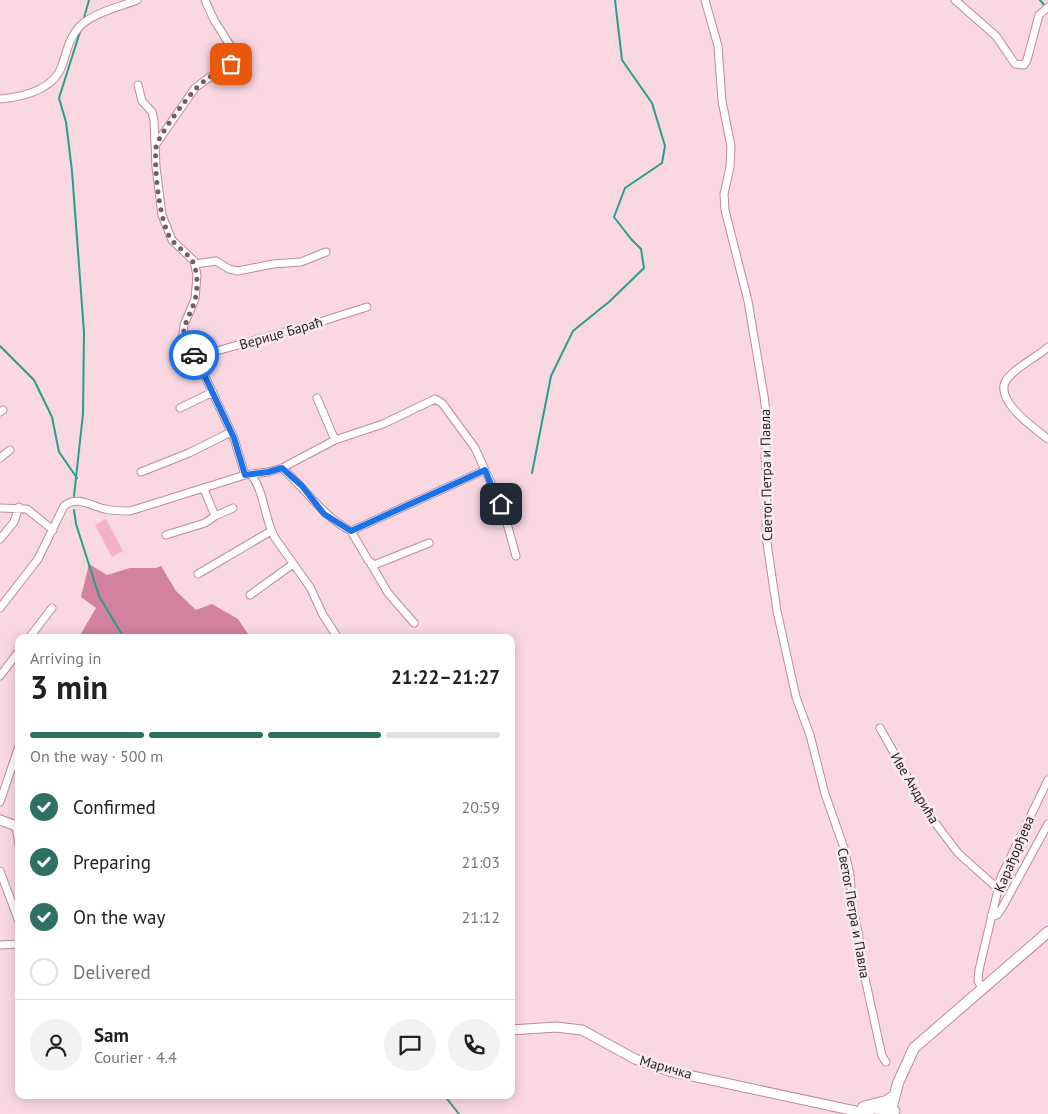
<!DOCTYPE html>
<meta charset="utf-8">
<style>
body{margin:0;font-family:"PT Sans",sans-serif;background:#f2f2f2;color:#202124;height:100vh;display:flex;flex-direction:column;font-size:19px;white-space:nowrap}
*{box-sizing:border-box;margin:0}
p{font-size:16px;color:#757577}
.icon{flex:none;width:28px;height:28px;fill:none;stroke:currentColor;stroke-width:2;stroke-linecap:round;stroke-linejoin:round}
.map{position:relative;flex:1;overflow:hidden}
.drawer{position:absolute;left:15px;top:634px;width:500px;height:465px;display:flex;flex-direction:column;background:#fff;border-radius:10px;box-shadow:0 2px 12px #0003}
.drawer>*{flex:none}
.pin{position:absolute;display:grid;place-items:center;width:42px;height:42px;color:#fff;margin:-21px;border-radius:10px;box-shadow:0 2px 8px #0006}
.courier{position:absolute;display:grid;place-items:center;width:50px;height:50px;margin:-25px;border:4px solid #1a73e8;border-radius:50%;background:#fff;color:#222;box-shadow:0 1px 6px #0007}
.summary em{font-style:normal;font-weight:700}
.summary div{display:flex;flex-direction:column-reverse}
.summary{display:flex;align-items:center;justify-content:space-between;height:85px;padding:0 15px}
h1{font-size:32px;font-weight:700;line-height:38px}
.bar{display:grid;grid-template-columns:repeat(4,1fr);gap:8px 5px;align-content:center;height:60px;padding:0 15px}
.bar i{height:6px;border-radius:4px;background:#e0e0e0}
.bar .active{background:#2e7163}
.bar p{grid-column:span 4}
.line{display:flex;align-items:center;gap:12px;padding:0 15px;border-top:1px solid #e0e0e0}
.line div{flex:1}
.round{display:grid;place-items:center;flex:none;width:52px;height:52px;border-radius:26px;background:#f2f2f2}
ol{padding:0 15px;list-style:none}
li{display:flex;align-items:center;gap:15px;height:55px}
li p{margin-inline-start:auto}
li .icon{padding:5px;border-radius:50%;background:#2e7163;color:#fff;stroke-width:4}
li:last-child{color:#757577}
li i{width:28px;height:28px;border:2px solid #e0e0e0;border-radius:50%}
.map>svg:first-child{display:block}
.green{fill:#f4b2c8}
.forest{fill:#d2819e}
.lines{fill:none;stroke-linecap:round;stroke-linejoin:round}
.stream{stroke:#2a9e89;stroke-width:2}
.minor-casing{stroke:#be8a9b;stroke-width:9}
.tertiary-casing{stroke:#be8a9b;stroke-width:11}
.secondary-casing{stroke:#be8a9b;stroke-width:12}
.minor{stroke:#fff;stroke-width:7}
.tertiary{stroke:#fff;stroke-width:9}
.secondary{stroke:#fff;stroke-width:10}
.done{stroke:#755c65;stroke-width:5;stroke-dasharray:0 9}
.route{stroke:#1a73e8;stroke-width:6}
.labels{text-anchor:middle;dominant-baseline:central;stroke-width:5;stroke-linejoin:round;paint-order:stroke}
.street-label{font-size:14px;fill:#2e1a21;stroke:#f8ecef}
</style>
<div class="map">
<svg width="1048" height="1114" viewBox="0 0 1048 1114">
<rect width="100%" height="100%" fill="#fad8e2"/>
<path class="green" d="M106,519l17,32 -11,6 -17,-32z"/>
<path class="forest" d="M89,564l18,11 23,-7h26l5,-2 15,25 20,19 16,-6 26,15 12,18h-171l17,-29 -15,-11z"/>
<g class="lines">
<path class="stream" d="M1040,0l5,6
M84,18l5,-18
M0,346l34,34 18,37 7,35 18,26
M532,473l19,-97 22,-45 37,-30 34,-33 -3,-19 -10,-10 -17,-22 11,-29 37,-25 3,-17 -13,-43 -30,-43 -7,-60
M74,496l9,-82 1,-82 -12,-161 -6,-49 -7,-24 21,-66
M74,510l2,14 23,72 25,42
M444,1095l15,19"/>
<defs>
<path id="minor" d="M705,0l13,46 4,55 9,45 -1,21 -6,27 1,16 23,91 16,95 4,32 -3,28 2,28 -1,52 11,75 19,86 14,38 15,59 19,54 6,27 2,28 7,34 1,18 22,101 4,6
M955,0l41,36 19,28 9,1 3,-5 12,-45 9,-8
M138,85l4,16 10,11 2,8 2,47 6,48 10,25 22,21 3,14 -2,24 -11,26 -1,9 6,15 12,12
M0,99c22,-2 53,-9 62,-33 5,-15 7,-29 19,-41 15,-13 38,-18 56,-25
M156,144l39,-56 12,-9 21,-13 6,-7 -1,-9 -19,-30 -9,-20
M195,264l21,-3 13,8 9,2 35,-7 28,-2 25,-10
M1048,347c-12,11 -31,19 -41,32 -15,20 27,49 41,60
M317,398l18,42
M180,408l33,-16
M0,412l3,-2
M0,458l10,-8
M282,468c25,22 39,47 69,63l134,-61
M141,472l48,-19 42,-21
M251,474c14,19 13,44 24,64l35,49 13,28 15,23
M245,475l-11,-37 -34,-72 1,-5 12,-9 110,-31 44,-14
M0,508l27,1 26,21
M215,516l18,-8
M351,531l17,29 6,5 55,-22
M166,535l39,-12 10,-7 -11,-27
M0,539l14,-17 5,-15
M371,564l17,29 26,30
M198,574l73,-43
M250,595l43,-31
M0,608l38,-49 26,-53c13,-11 27,0 41,3 8,2 16,2 25,2l115,-36 23,-3 14,-4 53,-28 48,-16 52,-25 7,4 33,45 10,22 18,39 13,47
M29,638l23,-30
M0,676l19,-25
M880,728l47,84 31,41 39,35
M0,802l19,-56
M16,826l3,19
M0,871l19,51
M991,916l6,-1 5,-7 46,-84
M0,945l19,-1
M982,988l-4,-7 1,-11 22,-93 47,-97"/>
<path id="tertiary" d="M0,820l19,7
M511,1030l45,-3 26,3 53,29 34,12 200,43
M865,1108l30,3"/>
<path id="secondary" d="M863,1107l23,-6 8,-5
M890,1114l8,-31 16,-35 134,-116"/>
</defs>
<use href="#minor" class="minor-casing"/>
<use href="#tertiary" class="tertiary-casing"/>
<use href="#secondary" class="secondary-casing"/>
<use href="#minor" class="minor"/>
<use href="#tertiary" class="tertiary"/>
<use href="#secondary" class="secondary"/>
</g>
<g class="lines">
<path class="done" d="M194,355c-18,-19 -9,-29 -1,-49 4,-10 5,-23 3,-34 -2,-19 -20,-22 -28,-38 -9,-21 -14,-64 -12,-87 2,-11 35,-56 46,-64 8,-8 20,-12 29,-19"/>
<path class="route" d="M194,355l7,5 -1,6 34,72 11,37 23,-3 14,-4 20,18 22,28 27,17 134,-61 11,27 5,7"/>
</g>
<g class="labels">
<g class="street-label">
<text transform="translate(281 333) rotate(-16)">Верице Бараћ</text>
<text transform="translate(766 475) rotate(-91)">Светог Петра и Павла</text>
<text transform="translate(915 788) rotate(59)">Иве Андрића</text>
<text transform="translate(1014 854) rotate(-67)">Карађорђева</text>
<text transform="translate(854 913) rotate(80)">Светог Петра и Павла</text>
<text transform="translate(666 1067) rotate(16)">Маричка</text>
</g>
</g>
</svg>
<div class="pin" style="left:231px;top:64px;background:#ea580c"><svg class="icon" aria-label="bag" viewBox="0 0 24 24"><path d="M5 8h14l-1 12H6zM9 8a3 3 0 0 1 6 0"/></svg></div>
<div class="pin" style="left:501px;top:504px;background:#1f2937"><svg class="icon" aria-label="home" viewBox="0 0 24 24"><path d="M3 11l9-7 9 7M6 9v11h12V9"/></svg></div>
<div class="courier" style="left:194px;top:355px"><svg class="icon" aria-label="car" viewBox="0 0 24 24"><path d="M5 17H2v-5l4-1 3-4h7l3 4 3 1v5h-3M9 17h6M6 11h13"/><circle cx="7" cy="17" r="2"/><circle cx="17" cy="17" r="2"/></svg></div>
<section class="drawer">
<div class="summary"><div><h1>3 min</h1><p>Arriving in</p></div><em>21:22–21:27</em></div>
<div class="bar"><i class="active"></i><i class="active"></i><i class="active"></i><i></i><p>On the way · 500 m</p></div>
<ol>
<li><svg class="icon" aria-label="check" viewBox="0 0 24 24"><path d="M5 12l5 5 9-10"/></svg>Confirmed<p>20:59</p></li>
<li><svg class="icon" aria-label="check" viewBox="0 0 24 24"><path d="M5 12l5 5 9-10"/></svg>Preparing<p>21:03</p></li>
<li><svg class="icon" aria-label="check" viewBox="0 0 24 24"><path d="M5 12l5 5 9-10"/></svg>On the way<p>21:12</p></li>
<li><i></i>Delivered</li>
</ol>
<div class="line" style="height:90px"><a class="round"><svg class="icon" aria-label="person" viewBox="0 0 24 24"><circle cx="12" cy="8" r="4"/><path d="M4 21q1-7 8-7t8 7"/></svg></a><div><b>Sam</b><p>Courier · 4.4</p></div><a class="round"><svg class="icon" aria-label="chat" viewBox="0 0 24 24"><path d="M4 5h16v11H9l-5 4z"/></svg></a><a class="round"><svg class="icon" aria-label="phone" viewBox="0 0 24 24"><path d="M5 4h4l2 5-3 2q2 4 5 5l2-3 5 2v4C11 20 4 13 5 4z"/></svg></a></div>
</section>
</div>
